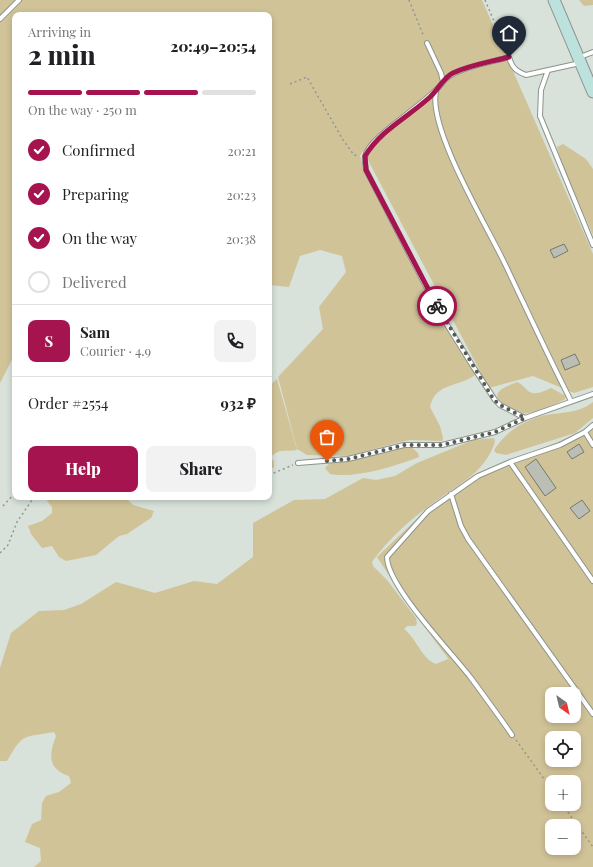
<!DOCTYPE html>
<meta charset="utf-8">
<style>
body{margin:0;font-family:"Playfair Display",serif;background:#f2f2f2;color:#202124;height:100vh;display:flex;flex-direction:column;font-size:15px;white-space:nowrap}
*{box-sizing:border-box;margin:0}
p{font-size:13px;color:#757577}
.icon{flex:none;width:22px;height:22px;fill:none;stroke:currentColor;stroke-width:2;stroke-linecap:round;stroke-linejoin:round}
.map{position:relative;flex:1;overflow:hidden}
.panel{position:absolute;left:12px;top:12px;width:260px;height:488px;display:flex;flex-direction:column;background:#fff;border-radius:8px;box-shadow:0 2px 6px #0003}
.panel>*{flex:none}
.needle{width:26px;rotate:146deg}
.fabs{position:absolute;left:545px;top:687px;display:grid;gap:8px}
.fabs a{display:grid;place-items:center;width:36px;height:36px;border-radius:8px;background:#fff;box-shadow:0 2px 6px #0003;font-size:20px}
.pin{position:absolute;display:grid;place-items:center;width:34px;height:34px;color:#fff;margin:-41px -17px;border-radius:50% 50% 50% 0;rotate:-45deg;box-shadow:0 0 4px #0007}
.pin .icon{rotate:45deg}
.courier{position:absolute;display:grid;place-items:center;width:40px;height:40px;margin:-20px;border:3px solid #a6144f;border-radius:50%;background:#fff;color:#222;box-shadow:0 1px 5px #0007}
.summary em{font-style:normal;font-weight:800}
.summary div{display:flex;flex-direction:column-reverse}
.summary{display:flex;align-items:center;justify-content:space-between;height:68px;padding:0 16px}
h1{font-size:26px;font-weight:800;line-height:30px}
.bar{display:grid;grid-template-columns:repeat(4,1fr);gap:6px 4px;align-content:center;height:48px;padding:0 16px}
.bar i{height:5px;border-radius:3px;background:#e0e0e0}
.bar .on{background:#a6144f}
.bar p{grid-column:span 4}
.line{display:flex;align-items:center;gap:10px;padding:0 16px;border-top:1px solid #e0e0e0}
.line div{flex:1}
.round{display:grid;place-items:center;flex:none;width:42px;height:42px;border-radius:8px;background:#f2f2f2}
ol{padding:0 16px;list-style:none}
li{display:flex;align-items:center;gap:12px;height:44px}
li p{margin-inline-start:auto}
li .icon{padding:4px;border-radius:50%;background:#a6144f;color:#fff;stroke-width:4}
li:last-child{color:#757577}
li i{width:22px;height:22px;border:2px solid #e0e0e0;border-radius:50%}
.button{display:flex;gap:8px;margin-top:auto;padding:8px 16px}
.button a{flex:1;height:46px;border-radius:8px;background:#a6144f;color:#fff;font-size:16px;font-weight:800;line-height:46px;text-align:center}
.button a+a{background:#f2f2f2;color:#202124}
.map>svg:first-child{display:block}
.green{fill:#d1c398;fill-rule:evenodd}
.building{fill:#bbbeb5;stroke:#767870}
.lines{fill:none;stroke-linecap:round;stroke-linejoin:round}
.lane-casing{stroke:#8b948d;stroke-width:6}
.secondary-casing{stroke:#8b948d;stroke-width:13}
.path{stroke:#919892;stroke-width:1.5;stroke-dasharray:2 3;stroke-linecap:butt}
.lane{stroke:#fff;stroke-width:4}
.secondary{stroke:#bde2dd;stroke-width:11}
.done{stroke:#555a56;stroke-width:4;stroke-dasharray:0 7.2}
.route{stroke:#a6144f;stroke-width:5}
</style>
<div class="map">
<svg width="593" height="867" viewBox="0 0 593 867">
<rect width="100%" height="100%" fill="#d8e1da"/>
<path class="green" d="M0,0h482l111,254v133l-19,6 -41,-17 -44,12 -126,-237 -3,5 4,16 83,156 28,45v2c-15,12 -40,7 -45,32l10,19 3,12 -1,3 -31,-1 -11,2 -52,14 -41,-1 -10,-6 -19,-72 45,-48 -4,-22 27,-35 -4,-16 -22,-6 -20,6 -11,31 -20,-2v-270h-254v339l-15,29z
M579,0h14v5l-9,1z
M563,144l23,15 7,10v66l-30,-67 -6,-21z
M277,379l20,71c-12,2 -18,-2 -26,7l3,5v5l-5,3v-84z
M517,382c6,3 6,4 10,8 7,7 17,1 24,-2l15,8 -1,3c-8,5 -34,16 -42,14 -8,-3 -16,-8 -24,-12 -7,-11 10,-15 18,-19z
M593,402v16l-18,15 -69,22 -10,-2 -2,-3c11,-17 27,-28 47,-34 18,-4 37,-2 52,-14z
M593,428v439h-559l7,-6 -1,-13 -15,-6 7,-18 9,-4 1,-17 4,-7 13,-4 12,-9 -2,-7c-22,-7 -20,-22 -13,-40l-2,-4c-32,6 -30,0 -47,29h-7v-93l11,-35 28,-22 25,-1 17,-6 35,-22 39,11 39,-12 23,3 36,-27v-34l41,-23 31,-1 38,-21 13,2 19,-4 22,-13 56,-23 21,-2 1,4c-10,30 -34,41 -59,59 -24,17 -46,36 -64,61l1,4 14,14 29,38 1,6 -2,2h-8l-3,3c13,10 17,29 32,35l12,-5 2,2 -39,-52 -34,-52 48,-46 49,-36zM552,694h22v22h-22zM552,738h22v22h-22zM552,782h22v22h-22zM552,826h22v22h-22z
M407,446h3l8,7 1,4c-23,9 -65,22 -89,17l-5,-6 5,-5z
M44,497h81l8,8 21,6 -3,7 -24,16 -8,2 -23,19 -30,6 -7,-4 -7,-11 -10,2 -11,-14 -3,-8 14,-5 10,-8v-6z"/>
<path class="building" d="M564,244l4,7 -14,7 -4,-8z
M575,354l5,10 -15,6 -4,-10z
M579,444l5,8 -12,7 -5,-7z
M536,459l20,29 -11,8 -20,-29z
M582,500l8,11 -11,8 -9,-11z"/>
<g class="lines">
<defs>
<path id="lane" d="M0,19l19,-19
M427,43l14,30 2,9c-15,22 -75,54 -78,75 -1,4 1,9 1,13l73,142 35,56 21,32 5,5 25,13
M580,57l13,-5
M548,70l-7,20 -1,26 53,129
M443,82c10,-14 49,-20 66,-25 3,11 7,14 17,18l54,-12
M436,92c-8,37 52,136 69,172 22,46 43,92 66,137
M585,432l8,13
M510,462l83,119
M298,463l50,-4 56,-14h38l53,-13 30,-14 68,-24
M451,494l10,32 7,13 125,175
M512,735c-13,-19 -27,-38 -41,-57 -19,-25 -84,-92 -84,-121l41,-46 50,-35 32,-14 50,-17 25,-13 8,-7"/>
<path id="secondary" d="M554,0l39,92"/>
</defs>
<use href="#lane" class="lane-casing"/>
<use href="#secondary" class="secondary-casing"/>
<path class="path" d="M409,0l15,37
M485,0l22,52
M290,84l17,-7 36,63 11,15 5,1
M269,475l24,-10
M132,497h22
M3,506l12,-13
M0,553l8,-8 9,-23 17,-25
M516,740l36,50
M562,804l31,43"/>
<use href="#lane" class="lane"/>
<use href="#secondary" class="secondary"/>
</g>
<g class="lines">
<path class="done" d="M327,461l21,-2 56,-14h38l53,-13 30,-14 -25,-13 -6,-5 -57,-94"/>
<path class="route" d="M437,306l-71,-136 -1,-14c17,-27 42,-38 65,-59 8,-7 13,-19 23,-24 17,-8 37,-11 56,-16"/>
</g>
</svg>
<div class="fabs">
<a><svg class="needle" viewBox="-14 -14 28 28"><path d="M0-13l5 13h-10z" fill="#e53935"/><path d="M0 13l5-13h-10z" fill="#757577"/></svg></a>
<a><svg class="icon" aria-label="locate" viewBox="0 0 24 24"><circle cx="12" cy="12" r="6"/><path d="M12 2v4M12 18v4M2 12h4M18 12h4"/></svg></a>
<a>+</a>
<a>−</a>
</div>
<div class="pin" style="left:327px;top:461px;background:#ea580c"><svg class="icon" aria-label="bag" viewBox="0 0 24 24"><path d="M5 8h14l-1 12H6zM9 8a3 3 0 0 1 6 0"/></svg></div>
<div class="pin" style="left:509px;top:57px;background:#1f2937"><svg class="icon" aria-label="home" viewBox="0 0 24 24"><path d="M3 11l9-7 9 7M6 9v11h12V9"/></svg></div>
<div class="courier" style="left:437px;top:306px"><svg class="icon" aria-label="bike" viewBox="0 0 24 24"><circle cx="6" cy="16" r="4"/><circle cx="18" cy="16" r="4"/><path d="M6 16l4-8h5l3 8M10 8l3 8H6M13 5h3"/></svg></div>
<section class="panel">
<div class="summary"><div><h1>2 min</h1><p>Arriving in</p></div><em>20:49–20:54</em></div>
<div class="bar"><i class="on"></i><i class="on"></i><i class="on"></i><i></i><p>On the way · 250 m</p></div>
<ol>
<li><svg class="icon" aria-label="check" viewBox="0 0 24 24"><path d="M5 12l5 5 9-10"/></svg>Confirmed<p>20:21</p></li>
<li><svg class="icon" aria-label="check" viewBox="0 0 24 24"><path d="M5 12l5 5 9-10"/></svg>Preparing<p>20:23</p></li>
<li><svg class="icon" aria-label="check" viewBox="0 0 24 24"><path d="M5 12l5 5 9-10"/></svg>On the way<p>20:38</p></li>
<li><i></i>Delivered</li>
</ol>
<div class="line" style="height:72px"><b class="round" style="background:#a6144f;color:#fff">S</b><div><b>Sam</b><p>Courier · 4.9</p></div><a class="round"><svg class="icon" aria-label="phone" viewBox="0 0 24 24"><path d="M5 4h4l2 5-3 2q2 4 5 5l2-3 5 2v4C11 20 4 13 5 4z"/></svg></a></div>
<div class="line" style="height:52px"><div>Order #2554</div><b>932 ₽</b></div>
<div class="button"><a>Help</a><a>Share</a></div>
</section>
</div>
